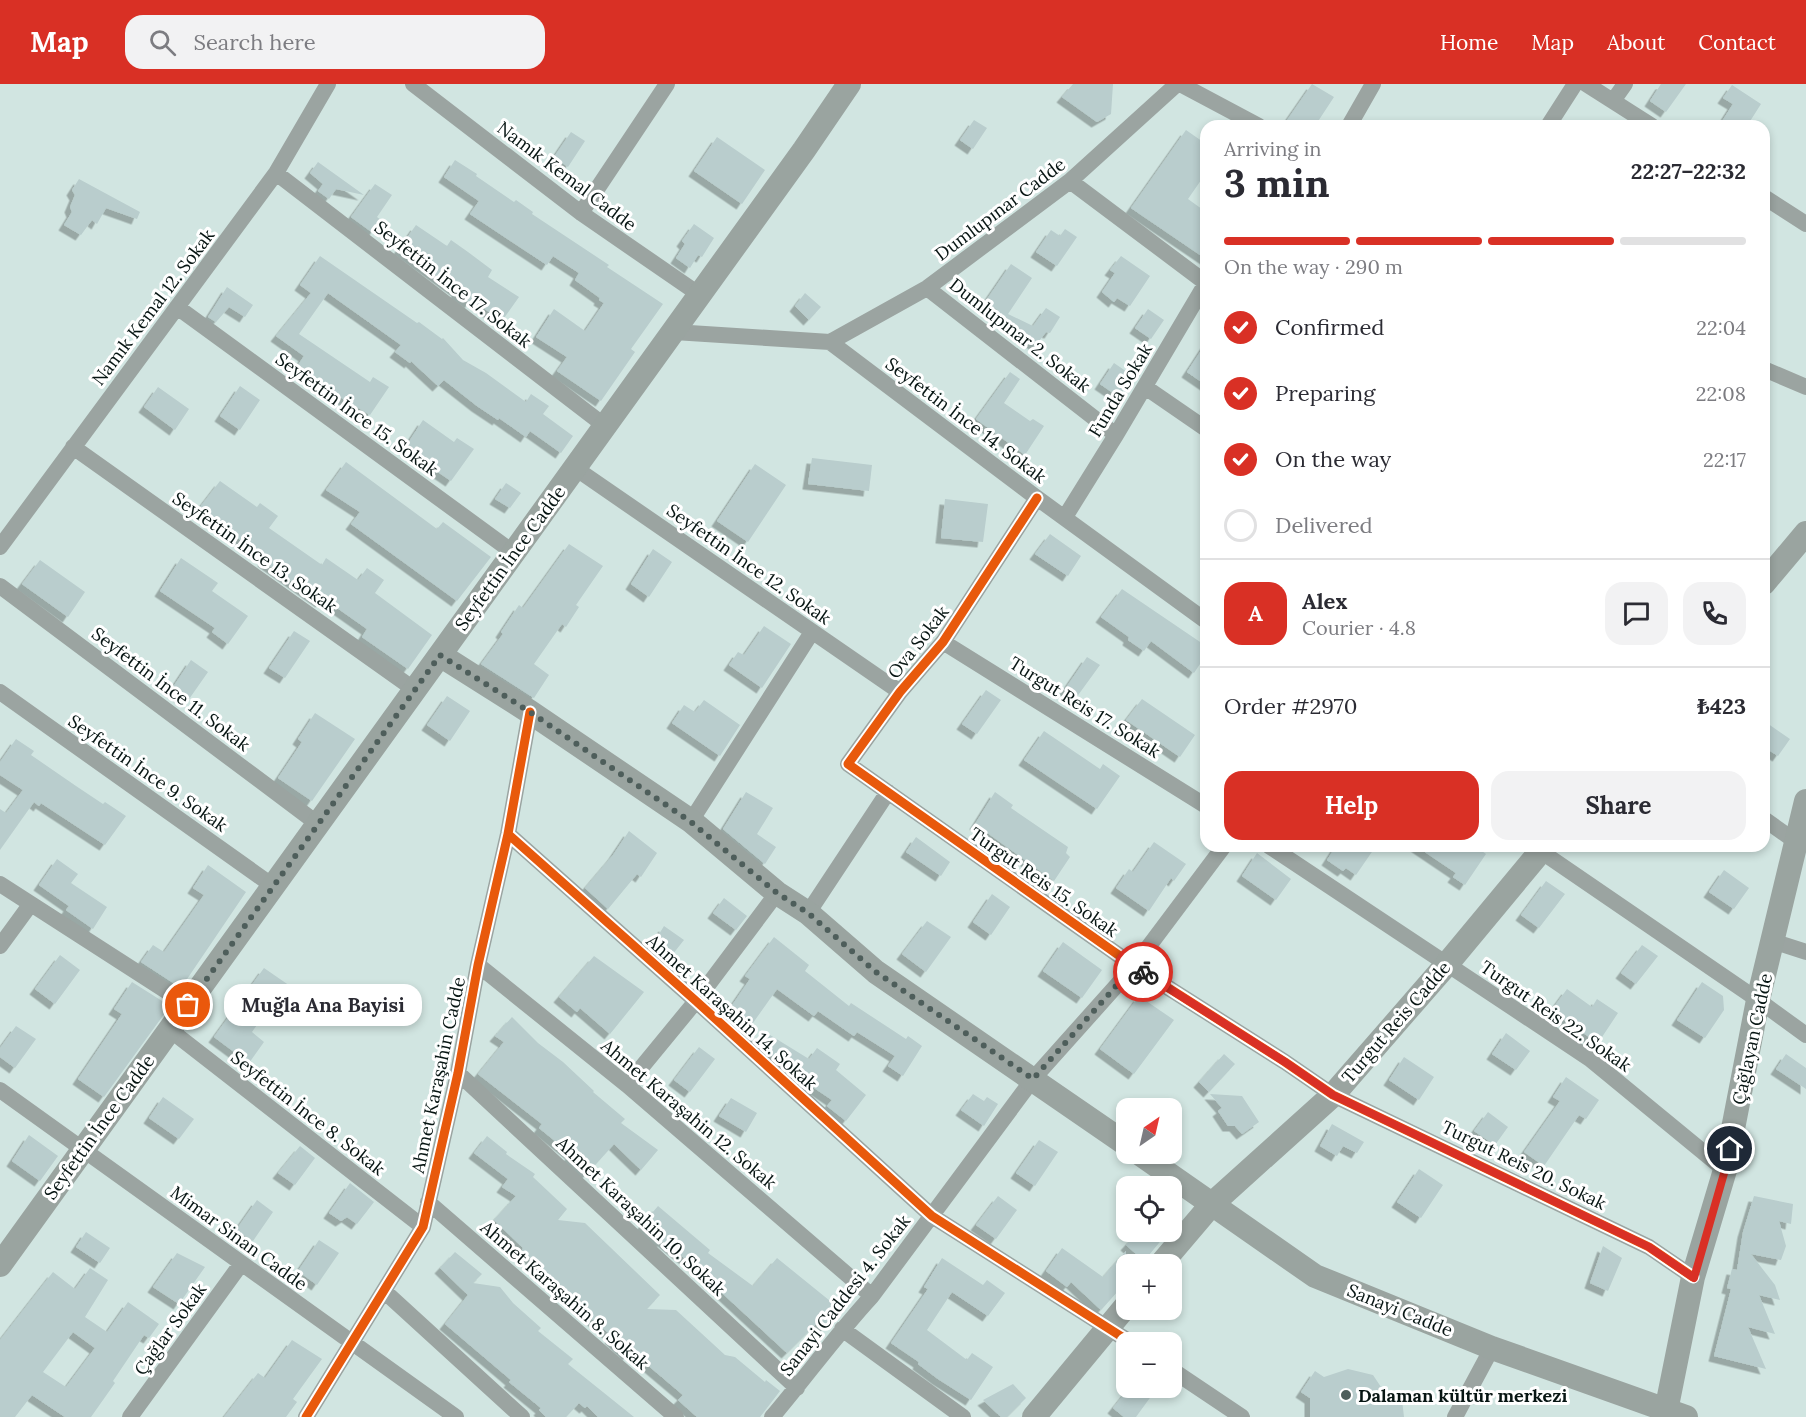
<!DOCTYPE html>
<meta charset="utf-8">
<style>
body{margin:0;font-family:Lora,serif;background:#f2f2f3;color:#2b2b33;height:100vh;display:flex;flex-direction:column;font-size:22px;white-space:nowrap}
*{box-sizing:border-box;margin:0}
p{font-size:20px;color:#7c7c81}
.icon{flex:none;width:33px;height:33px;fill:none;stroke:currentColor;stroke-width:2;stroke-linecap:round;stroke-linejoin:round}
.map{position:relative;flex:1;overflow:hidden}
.details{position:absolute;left:1200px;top:36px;width:570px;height:732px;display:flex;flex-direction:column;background:#fff;border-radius:18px;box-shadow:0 3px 9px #0003}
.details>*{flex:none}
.needle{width:39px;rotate:34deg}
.fabs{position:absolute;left:1116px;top:1014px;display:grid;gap:12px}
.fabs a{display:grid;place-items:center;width:66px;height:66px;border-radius:12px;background:#fff;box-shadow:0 3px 9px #0003;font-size:30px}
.pin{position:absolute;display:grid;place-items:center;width:51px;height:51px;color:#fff;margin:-26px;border:3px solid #fff;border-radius:50%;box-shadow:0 2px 6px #0007}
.courier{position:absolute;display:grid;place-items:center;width:60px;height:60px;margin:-30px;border:4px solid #d93025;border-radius:50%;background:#fff;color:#222;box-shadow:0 2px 8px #0007}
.bubble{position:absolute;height:42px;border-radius:18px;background:#fff;box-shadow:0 3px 9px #0003;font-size:20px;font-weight:700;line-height:42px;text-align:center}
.headline em{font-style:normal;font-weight:700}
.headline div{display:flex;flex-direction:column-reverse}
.headline{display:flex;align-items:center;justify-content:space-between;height:102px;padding:0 24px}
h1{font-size:39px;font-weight:700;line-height:45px}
.bar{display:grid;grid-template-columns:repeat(4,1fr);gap:9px 6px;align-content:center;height:72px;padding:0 24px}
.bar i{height:8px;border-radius:4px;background:#e1e1e2}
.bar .selected{background:#d93025}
.bar p{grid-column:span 4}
.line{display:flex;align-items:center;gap:15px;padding:0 24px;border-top:2px solid #e1e1e2}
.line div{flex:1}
.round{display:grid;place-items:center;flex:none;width:63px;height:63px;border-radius:18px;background:#f2f2f3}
ol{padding:0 24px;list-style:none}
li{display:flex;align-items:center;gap:18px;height:66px}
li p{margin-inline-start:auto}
li .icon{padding:6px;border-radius:50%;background:#d93025;color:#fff;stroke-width:4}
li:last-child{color:#7c7c81}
li i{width:33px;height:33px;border:3px solid #e1e1e2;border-radius:50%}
.action{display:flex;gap:12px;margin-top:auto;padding:12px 24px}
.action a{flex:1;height:69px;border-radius:18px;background:#d93025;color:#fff;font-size:24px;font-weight:700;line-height:69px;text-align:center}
.action a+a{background:#f2f2f3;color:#2b2b33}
header{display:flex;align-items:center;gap:36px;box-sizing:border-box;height:84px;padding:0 30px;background:#d93025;color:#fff}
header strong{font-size:28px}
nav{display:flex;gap:33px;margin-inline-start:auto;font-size:21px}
.search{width:420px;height:54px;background:#f2f2f3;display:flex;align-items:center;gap:15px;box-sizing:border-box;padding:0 21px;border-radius:18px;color:#7c7c81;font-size:22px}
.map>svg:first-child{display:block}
.building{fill:#b9cdcd;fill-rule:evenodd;filter:url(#shadow)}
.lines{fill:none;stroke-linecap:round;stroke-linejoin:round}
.street{stroke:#9ba4a1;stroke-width:16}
.secondary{stroke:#9aa4a0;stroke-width:24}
.cycleway-casing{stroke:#fff;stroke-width:13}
.cycleway{stroke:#e8590c;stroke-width:9}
.done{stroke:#4e5e5b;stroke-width:6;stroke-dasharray:0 10.8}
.route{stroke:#d93025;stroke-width:8}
.poi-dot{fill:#4e5e5b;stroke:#fff;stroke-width:2}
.labels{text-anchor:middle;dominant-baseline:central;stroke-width:6;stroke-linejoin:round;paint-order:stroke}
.street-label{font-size:18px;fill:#071513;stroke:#fff}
.poi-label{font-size:18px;font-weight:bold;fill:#071513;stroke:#fff;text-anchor:start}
</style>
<header>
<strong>Map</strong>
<div class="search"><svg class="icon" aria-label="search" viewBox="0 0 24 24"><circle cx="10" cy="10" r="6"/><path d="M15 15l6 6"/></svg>Search here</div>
<nav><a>Home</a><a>Map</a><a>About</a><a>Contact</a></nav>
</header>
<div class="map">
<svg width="1806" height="1333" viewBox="0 0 1806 1333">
<defs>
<filter id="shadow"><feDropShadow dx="-5.5" dy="5.5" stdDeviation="0" flood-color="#0004"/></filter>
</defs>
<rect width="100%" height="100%" fill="#d1e5e1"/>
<path class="building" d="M1073,0h40l-2,30 -14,8 -35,-25z
M1312,0l22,13 -19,29h-32z
M1661,0h25l-20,28 -16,-11z
M1732,1l29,19 -14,22h-28l14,-22 -10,-6z
M974,36l13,8 -14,21 -13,-9z
M1186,46l20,14v29l-18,26 18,13v47l-75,-51z
M571,48l14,9 -17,26 -14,-10z
M717,53l48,33 -23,34 -48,-33z
M455,76l22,14 -1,2 38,26 2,-2 17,12 -1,2 77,51 -2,2 56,37 -32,45 4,3 -34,49 -44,-30 10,-14 -31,-20 18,-28 31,22 19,-28 -5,-3 1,-2 -25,-18 4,-7 -26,-17 -6,9 -77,-51 9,-13 -35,-24z
M318,78l46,33 -28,-6 -7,10 -11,-8 5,-7 -13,-11z
M79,95l61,33 -3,7 -31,-11 -9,16 -5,-4 -11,15 -17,-10 8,-13 -2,-5 5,-12 -3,-5z
M375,100l17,11 -15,22 4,3 -8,13 -22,-16z
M694,140l20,14 -12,19 -4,-2 -8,13 -14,-10 9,-14 -3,-3z
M416,141l31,21 4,-6 17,12 24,18 -4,7 31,20 -17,24 -30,-21 -2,3 -14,-10 1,-2 -58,-42z
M1065,145l12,8 -20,29 -21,-14 15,-22 9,6z
M320,172l97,67 2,-1 23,17 1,-1 20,22 23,13 40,29 5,-8 18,12 -6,8 30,22 -12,17 -31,-22 -4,6 -27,-19 -1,2 -21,-14 -33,-26 -6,6 -27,-25 -1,2 -15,-11 6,-7 -73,-52 -29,41 71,48 3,-5 16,10 -19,28 -45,-27 -27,-23 6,-9 -28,-20 35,-43 -11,-8z
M1121,172l29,20 -20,30 -13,-8 -3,4 -12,-10 13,-19 -5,-3z
M1011,180l21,14 -24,36 25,12 13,-18 14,9 -10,16 -4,-1 -10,13 -42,-28 4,-7 -13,-8z
M227,203l26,18 -8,12 -16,-10 -13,15 -8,-5z
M805,209l16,14 -12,13 -14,-14z
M1148,225l16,11 -13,19 -16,-11z
M1206,259v42l-19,-13z
M1114,279l19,13 -14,21 -19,-13z
M1010,288l10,7 -16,24 26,18 3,-2 11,7 -19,29 -49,-36z
M240,302l20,14 -20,30 -20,-14z
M158,303l31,22 -14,21 -31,-23z
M423,336l31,22 3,-4 17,11 -23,32 -16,-11 2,-3 -31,-21z
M812,374l60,7 -3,26 -61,-7z
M346,378l91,67 6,-7 48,35 -34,44 -106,-77 9,-12 -34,-22z
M755,380l31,21 -38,57 -31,-21z
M220,397l37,26 3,-4 18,13 -9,12 53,37 4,-7 32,22 9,-12 17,12 -9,13 57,42 -24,34 -46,-32 5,-8 -44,-31 -2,4 -17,-12 -41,-29 3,-4 -69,-46z
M506,399l15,10 -11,15 -15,-9z
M945,415l43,5 -5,38 -42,-4z
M1050,450l31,22 -13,20 -33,-22z
M569,460l34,22 -27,39 3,2 -13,20 -4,-3 -28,40 15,11 -15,23 -53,-34 22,-30 -2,-2 18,-27 4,3z
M653,465l19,13 -23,35 -18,-13z
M181,474l37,25 -6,8 36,25 -20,28 -16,-12 3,-4 -55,-37z
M40,476l45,32 -17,25 -46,-33z
M1122,505l84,57v9l-12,18 -43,-32 -7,10 -16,-11 1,-3 -28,-20z
M764,542l27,18 -29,44 -33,-23 9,-13 6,3z
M294,547l16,10 -25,37 -16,-10z
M1087,573l13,8 -24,33 -11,-9z
M191,576l17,12 -21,30 -16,-12z
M986,606l15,10 -24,34 -15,-10z
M447,612l23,15 -20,30 -23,-16z
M1142,615l53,36 -15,22 -54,-37z
M704,616l36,25 -20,31 -48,-33 12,-18 11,7z
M315,629l40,26 -43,62 -34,-23 24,-36 -4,-3z
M1764,637l26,18 -12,17 -14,-9z
M1044,647l56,38 3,-5 17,12 -23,33 -73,-49z
M16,655l18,12 -3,4 45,31 27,18 2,-2 21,14 -21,29 -64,-42 -2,3 -5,-4 -34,48v-41l6,4 17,-23 -23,-15v-13z
M746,708l27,16 -16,26 19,13 -11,17 -42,-35z
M995,708l18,13 -2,3 57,39 -2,6 4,4 -16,24 -79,-57z
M629,747l28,22 -16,24 -4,-3 -29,35 -23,-21 28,-33z
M916,753l34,25 -9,14 -35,-24z
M1154,758l32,22 -12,17 -3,-3 -22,33 -33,-23 13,-19 4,3z
M1336,762h40l-20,29 -10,-7 -3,3 -16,-11z
M1416,762h59l11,8 -21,31 -12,-8 3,-4z
M1257,769l34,26 -15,21 -34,-24z
M57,775l21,15 -7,9 36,24 -14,22 -27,-19 3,-4 -30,-21z
M208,781l38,27 -65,96 -40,-26 12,-17 11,7 40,-57 -11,-7z
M1724,786l25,18 -15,21 -25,-17z
M1546,797l19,13 -26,34 -18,-13z
M992,810l18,13 -19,28 -18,-13z
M724,814l23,18 -11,14 -23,-17z
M927,837l24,16 -25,35 -24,-18z
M664,842l20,14 -16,20 -17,-13z
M774,853l35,28 -4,6 44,35 2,-3 55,36 2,-3 14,10 -19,30 -15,-10 7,-10 -38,-24 -3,4 -36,-25 -4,5 -37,-27 -29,41 -22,-16 24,-35 -5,-3z
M1063,858l39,28 -20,28 -39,-27z
M1642,861l16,11 -22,28 -15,-11z
M60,871l20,15 -25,34 -20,-15z
M594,872l50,36 -34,42 -30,-26 -3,4 -18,-15z
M264,884l29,20 -9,13 -9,-2 -23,33 12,10 -15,21 -35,-26z
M132,898l38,24 -66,91 -26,-18 44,-65 -8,-5z
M1702,898l21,14 1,14 -19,28 -28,-18z
M1567,905l25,18 5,-8 21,14 -20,30 -47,-32z
M1139,912l35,24 -40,54 -34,-25z
M512,933l26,26 25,19 31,29 -1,1 32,27 -4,4 37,27 -17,20 -27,-26 -27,30 -19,-17 3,-3 -32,-26 3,-4 -64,-50 26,-32 -9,-6z
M16,942l20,13 -21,29 -15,-11v-9z
M1506,949l24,18 -14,19 -24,-16z
M770,951l39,24 8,-11 23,16 -4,6 30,25 -20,26 -19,-15 5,-6 -46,-31 -24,-22z
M699,963l16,12 -25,33 -16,-12z
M1224,970l11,10 -26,28 -10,-10z
M1786,970l20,14v21l-30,-20z
M1404,973l30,20 -15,23 -30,-20z
M1566,993l33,23 -13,19 -7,-4 -35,51 -20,-14 36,-51 -7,-4z
M973,1010l11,7 3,-4 11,7 -14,22 -23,-16z
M1210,1010l32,2 17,26 -17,12 -7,-8h-7l-10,-15 4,-3z
M163,1013l31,22 -15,20 -30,-21z
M731,1014l26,15 -11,19 -27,-16z
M1488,1028l20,15 -13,18 -21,-14z
M1332,1040l32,18 -7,11 -14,-7 -6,10 -17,-10z
M29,1051l29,21 -18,25 -28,-20z
M487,1052l20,16 -1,2 29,20 -2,3 34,32 -9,11 27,3 75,72 -13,14 29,1 49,45 10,2 30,25 1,-2 14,11 -20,26h-63l-19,-17 5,-5 -52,-44 -3,4 -18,-17 2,-2 -32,-27 4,-6 -32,-24 -30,-29 1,-2 -29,-28 22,-24 -14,-9 6,-8 -34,-26z
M1039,1056l19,12 -23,34 -19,-13z
M300,1062l15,12 -20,27 -17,-12z
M1419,1085l24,16 -22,33 -24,-16z
M350,1099l24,19 -17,22 -10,-7 -6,4 -12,-8z
M998,1112l19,14 -21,29 -20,-14z
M1754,1112l39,8 -2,20 -12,-3 7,25 -5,14 -30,-6 24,31 5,15 -21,-5 16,39 -27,-7 18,42 -52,-13 17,-67 -4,-1 5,-19 5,1 6,-38z
M257,1116l16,12 -20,29 -17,-11z
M658,1122l52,44 -2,3 45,33 24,-28 63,51 -17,21 -7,-6 -29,29 -79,-73 1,-2 -46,-37 -2,2 -20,-17z
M86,1148l24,16 -10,15 -24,-16z
M1138,1148h30l-24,29 -18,-16z
M319,1156l20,13 -22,32 -19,-14z
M1603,1162l19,12 -14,33 -18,-8z
M1062,1164l41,29 23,-26v31l-25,28 -30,-28 -4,5 -21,-16z
M455,1168l27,22 -9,9 27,4 13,16 28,25 -3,3 35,28 -5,5 66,53h-36l-11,-11 -2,2 -6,-5 -13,14h-20l-7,-7 2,-2 -32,-26 2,-2 -66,-56 23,-29 -28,-27z
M177,1169l28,14 -26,37 -26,-17z
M942,1174l41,27 4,-5 18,13 -17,23 -36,-24 -25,38 40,30 5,-7 21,14 -22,33 -33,-21 -20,-15 1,-2 -28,-19 37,-54 -4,-2z
M90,1184l18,12 -23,37 22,15 21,-30 31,22 -10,14 -5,-3 -31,46 2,2 -24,34h-26l-33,-22 -17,22h-15v-77l53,-68 22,17zM73,1248l22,16 -29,39 -23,-15z
M292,1256l30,19 -29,40 4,3 -11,15h-62l34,-44 7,5z
M1348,1285l25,6 18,27 11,-2 2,17h-94v-19l-9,-6 14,-21 9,6z
M1013,1300l13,14 -19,19h-6l-18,-17z
M1129,1304h11l12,7 -16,22h-12l-11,-9z"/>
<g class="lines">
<path class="street" d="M413,0l168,129 119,82
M1180,0l79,42
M1586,0l66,42
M1613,17l12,-17
M1349,42l24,-42
M1548,42l27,-42
M276,89l329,253
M1070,97l136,102
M1764,113l42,27
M581,129l86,-129
M927,204l189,147
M177,223l337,246
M674,248l156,10 207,156 169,123
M830,258l97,-54 143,-107 107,-97
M1764,285l42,18
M1145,303l61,42
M73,363l342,243
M575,384l325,224
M1037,414l-94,144 -43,50 -52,72 286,202 151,96 48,33 316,152 44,30
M1065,433l51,-82 90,-152
M0,463l276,-374 52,-89
M0,502l318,238
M943,558l263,164
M0,608l273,194
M1764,735l31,22
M691,737l121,-189
M508,750l188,167 236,215 198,126
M1269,762l321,213 135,111
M1533,762l225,154 48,35
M0,800l188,121
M808,829l80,-121
M1772,857l34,11
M0,862l30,-41
M478,881l149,120 245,211
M170,946l253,197
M458,989l339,315
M627,1001l69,-84 81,-108
M0,1006l456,327
M428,1118l248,215
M384,1207l138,126
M842,1245l121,88
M1172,1286l70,47
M130,1333l111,-153
M306,1333l117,-190 35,-154 20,-108 30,-131 22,-122
M772,1333c34,-40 64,-82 100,-121l161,-217 101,-113 90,-120
M1455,1333l37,-69"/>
<path class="secondary" d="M1764,499l42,-50
M440,571l90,57 161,109 86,72 31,20 68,59 250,172
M1140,1070l175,122 177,72 194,69
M1161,1180l51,-60 121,-109 114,-131 98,-118
M0,1181l804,-1115 45,-66
M1666,1327l27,-134 32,-107 33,-170 48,-199
M1034,1333l92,-111"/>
<defs>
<path id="cycleway" d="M1037,414l-94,144 -43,50 -52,72 286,202 151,96 48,33 316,152 44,30
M508,750l188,167 236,215 198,126
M306,1333l117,-190 35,-154 20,-108 30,-131 22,-122"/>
</defs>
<use href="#cycleway" class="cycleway-casing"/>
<use href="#cycleway" class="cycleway"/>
</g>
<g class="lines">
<path class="done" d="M188,921l252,-350 90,57 161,110 86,71 31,20 68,59 157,107 101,-113 9,6"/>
<path class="route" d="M1143,888l142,90 48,33 316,152 45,31 31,-108 5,-21"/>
</g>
<circle class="poi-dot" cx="1346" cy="1311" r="6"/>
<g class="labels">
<g class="street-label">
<text transform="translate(567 92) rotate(37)">Namık Kemal Cadde</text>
<text transform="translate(1000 125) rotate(-37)">Dumlupınar Cadde</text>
<text transform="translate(453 200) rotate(38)">Seyfettin İnce 17. Sokak</text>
<text transform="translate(153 223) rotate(-53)">Namık Kemal 12. Sokak</text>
<text transform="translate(1020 251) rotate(38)">Dumlupınar 2. Sokak</text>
<text transform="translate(1120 306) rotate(-59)">Funda Sokak</text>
<text transform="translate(357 330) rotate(36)">Seyfettin İnce 15. Sokak</text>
<text transform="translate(966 336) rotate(37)">Seyfettin İnce 14. Sokak</text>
<text transform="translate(255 468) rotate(35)">Seyfettin İnce 13. Sokak</text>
<text transform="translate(510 474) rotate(-54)">Seyfettin İnce Cadde</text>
<text transform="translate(749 480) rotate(35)">Seyfettin İnce 12. Sokak</text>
<text transform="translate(918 558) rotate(-52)">Ova Sokak</text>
<text transform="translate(171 605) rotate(37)">Seyfettin İnce 11. Sokak</text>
<text transform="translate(1085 623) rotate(32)">Turgut Reis 17. Sokak</text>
<text transform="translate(148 689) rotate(35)">Seyfettin İnce 9. Sokak</text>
<text transform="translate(1044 798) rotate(35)">Turgut Reis 15. Sokak</text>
<text transform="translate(732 928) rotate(42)">Ahmet Karaşahin 14. Sokak</text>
<text transform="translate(1556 932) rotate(35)">Turgut Reis 22. Sokak</text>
<text transform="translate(1396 938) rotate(-49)">Turgut Reis Cadde</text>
<text transform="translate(1752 955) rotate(-78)">Çağlayan Cadde</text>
<text transform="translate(438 991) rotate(-78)">Ahmet Karaşahin Cadde</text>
<text transform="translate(308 1029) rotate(38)">Seyfettin İnce 8. Sokak</text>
<text transform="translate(689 1030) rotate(40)">Ahmet Karaşahin 12. Sokak</text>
<text transform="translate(99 1043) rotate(-54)">Seyfettin İnce Cadde</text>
<text transform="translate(1524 1081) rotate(26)">Turgut Reis 20. Sokak</text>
<text transform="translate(641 1132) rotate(43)">Ahmet Karaşahin 10. Sokak</text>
<text transform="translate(239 1154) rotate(36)">Mimar Sinan Cadde</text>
<text transform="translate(565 1211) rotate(41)">Ahmet Karaşahin 8. Sokak</text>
<text transform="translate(845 1211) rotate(-52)">Sanayi Caddesi 4. Sokak</text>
<text transform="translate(1400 1226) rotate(22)">Sanayi Cadde</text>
<text transform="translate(170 1245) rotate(-54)">Çağlar Sokak</text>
</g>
<g class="poi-label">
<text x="1358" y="1311">Dalaman kültür merkezi</text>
</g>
</g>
</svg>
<div class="fabs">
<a><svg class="needle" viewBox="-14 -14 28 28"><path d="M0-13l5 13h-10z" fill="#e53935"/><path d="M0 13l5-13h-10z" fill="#7c7c81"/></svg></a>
<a><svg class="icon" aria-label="locate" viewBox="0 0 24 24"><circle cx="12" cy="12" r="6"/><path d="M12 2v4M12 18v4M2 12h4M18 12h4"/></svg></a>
<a>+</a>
<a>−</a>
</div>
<div class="pin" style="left:188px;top:921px;background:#ea580c"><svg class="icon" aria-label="bag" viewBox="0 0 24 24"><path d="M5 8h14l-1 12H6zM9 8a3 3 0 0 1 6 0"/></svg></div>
<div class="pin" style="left:1730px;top:1065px;background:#1f2937"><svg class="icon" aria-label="home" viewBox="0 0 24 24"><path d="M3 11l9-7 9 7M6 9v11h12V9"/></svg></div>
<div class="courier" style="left:1143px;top:888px"><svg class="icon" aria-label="bike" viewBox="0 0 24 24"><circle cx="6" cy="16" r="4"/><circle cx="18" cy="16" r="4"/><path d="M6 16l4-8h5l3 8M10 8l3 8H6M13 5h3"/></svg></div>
<div class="bubble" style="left:224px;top:900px;width:198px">Muğla Ana Bayisi</div>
<section class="details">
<div class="headline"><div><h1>3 min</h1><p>Arriving in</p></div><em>22:27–22:32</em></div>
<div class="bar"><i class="selected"></i><i class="selected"></i><i class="selected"></i><i></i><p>On the way · 290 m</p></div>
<ol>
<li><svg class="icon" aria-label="check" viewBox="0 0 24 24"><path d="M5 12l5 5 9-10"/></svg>Confirmed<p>22:04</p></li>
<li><svg class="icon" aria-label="check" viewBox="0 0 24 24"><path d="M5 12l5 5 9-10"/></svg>Preparing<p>22:08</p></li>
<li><svg class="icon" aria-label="check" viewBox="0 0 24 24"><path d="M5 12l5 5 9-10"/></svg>On the way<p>22:17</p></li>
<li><i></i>Delivered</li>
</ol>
<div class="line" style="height:108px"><b class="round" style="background:#d93025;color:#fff">A</b><div><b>Alex</b><p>Courier · 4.8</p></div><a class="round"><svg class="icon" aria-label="chat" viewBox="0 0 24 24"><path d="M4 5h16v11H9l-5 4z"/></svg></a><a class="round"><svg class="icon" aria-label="phone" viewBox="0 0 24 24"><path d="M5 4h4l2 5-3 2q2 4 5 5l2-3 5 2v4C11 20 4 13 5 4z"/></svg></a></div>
<div class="line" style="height:78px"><div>Order #2970</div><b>₺423</b></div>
<div class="action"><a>Help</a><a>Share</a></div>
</section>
</div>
